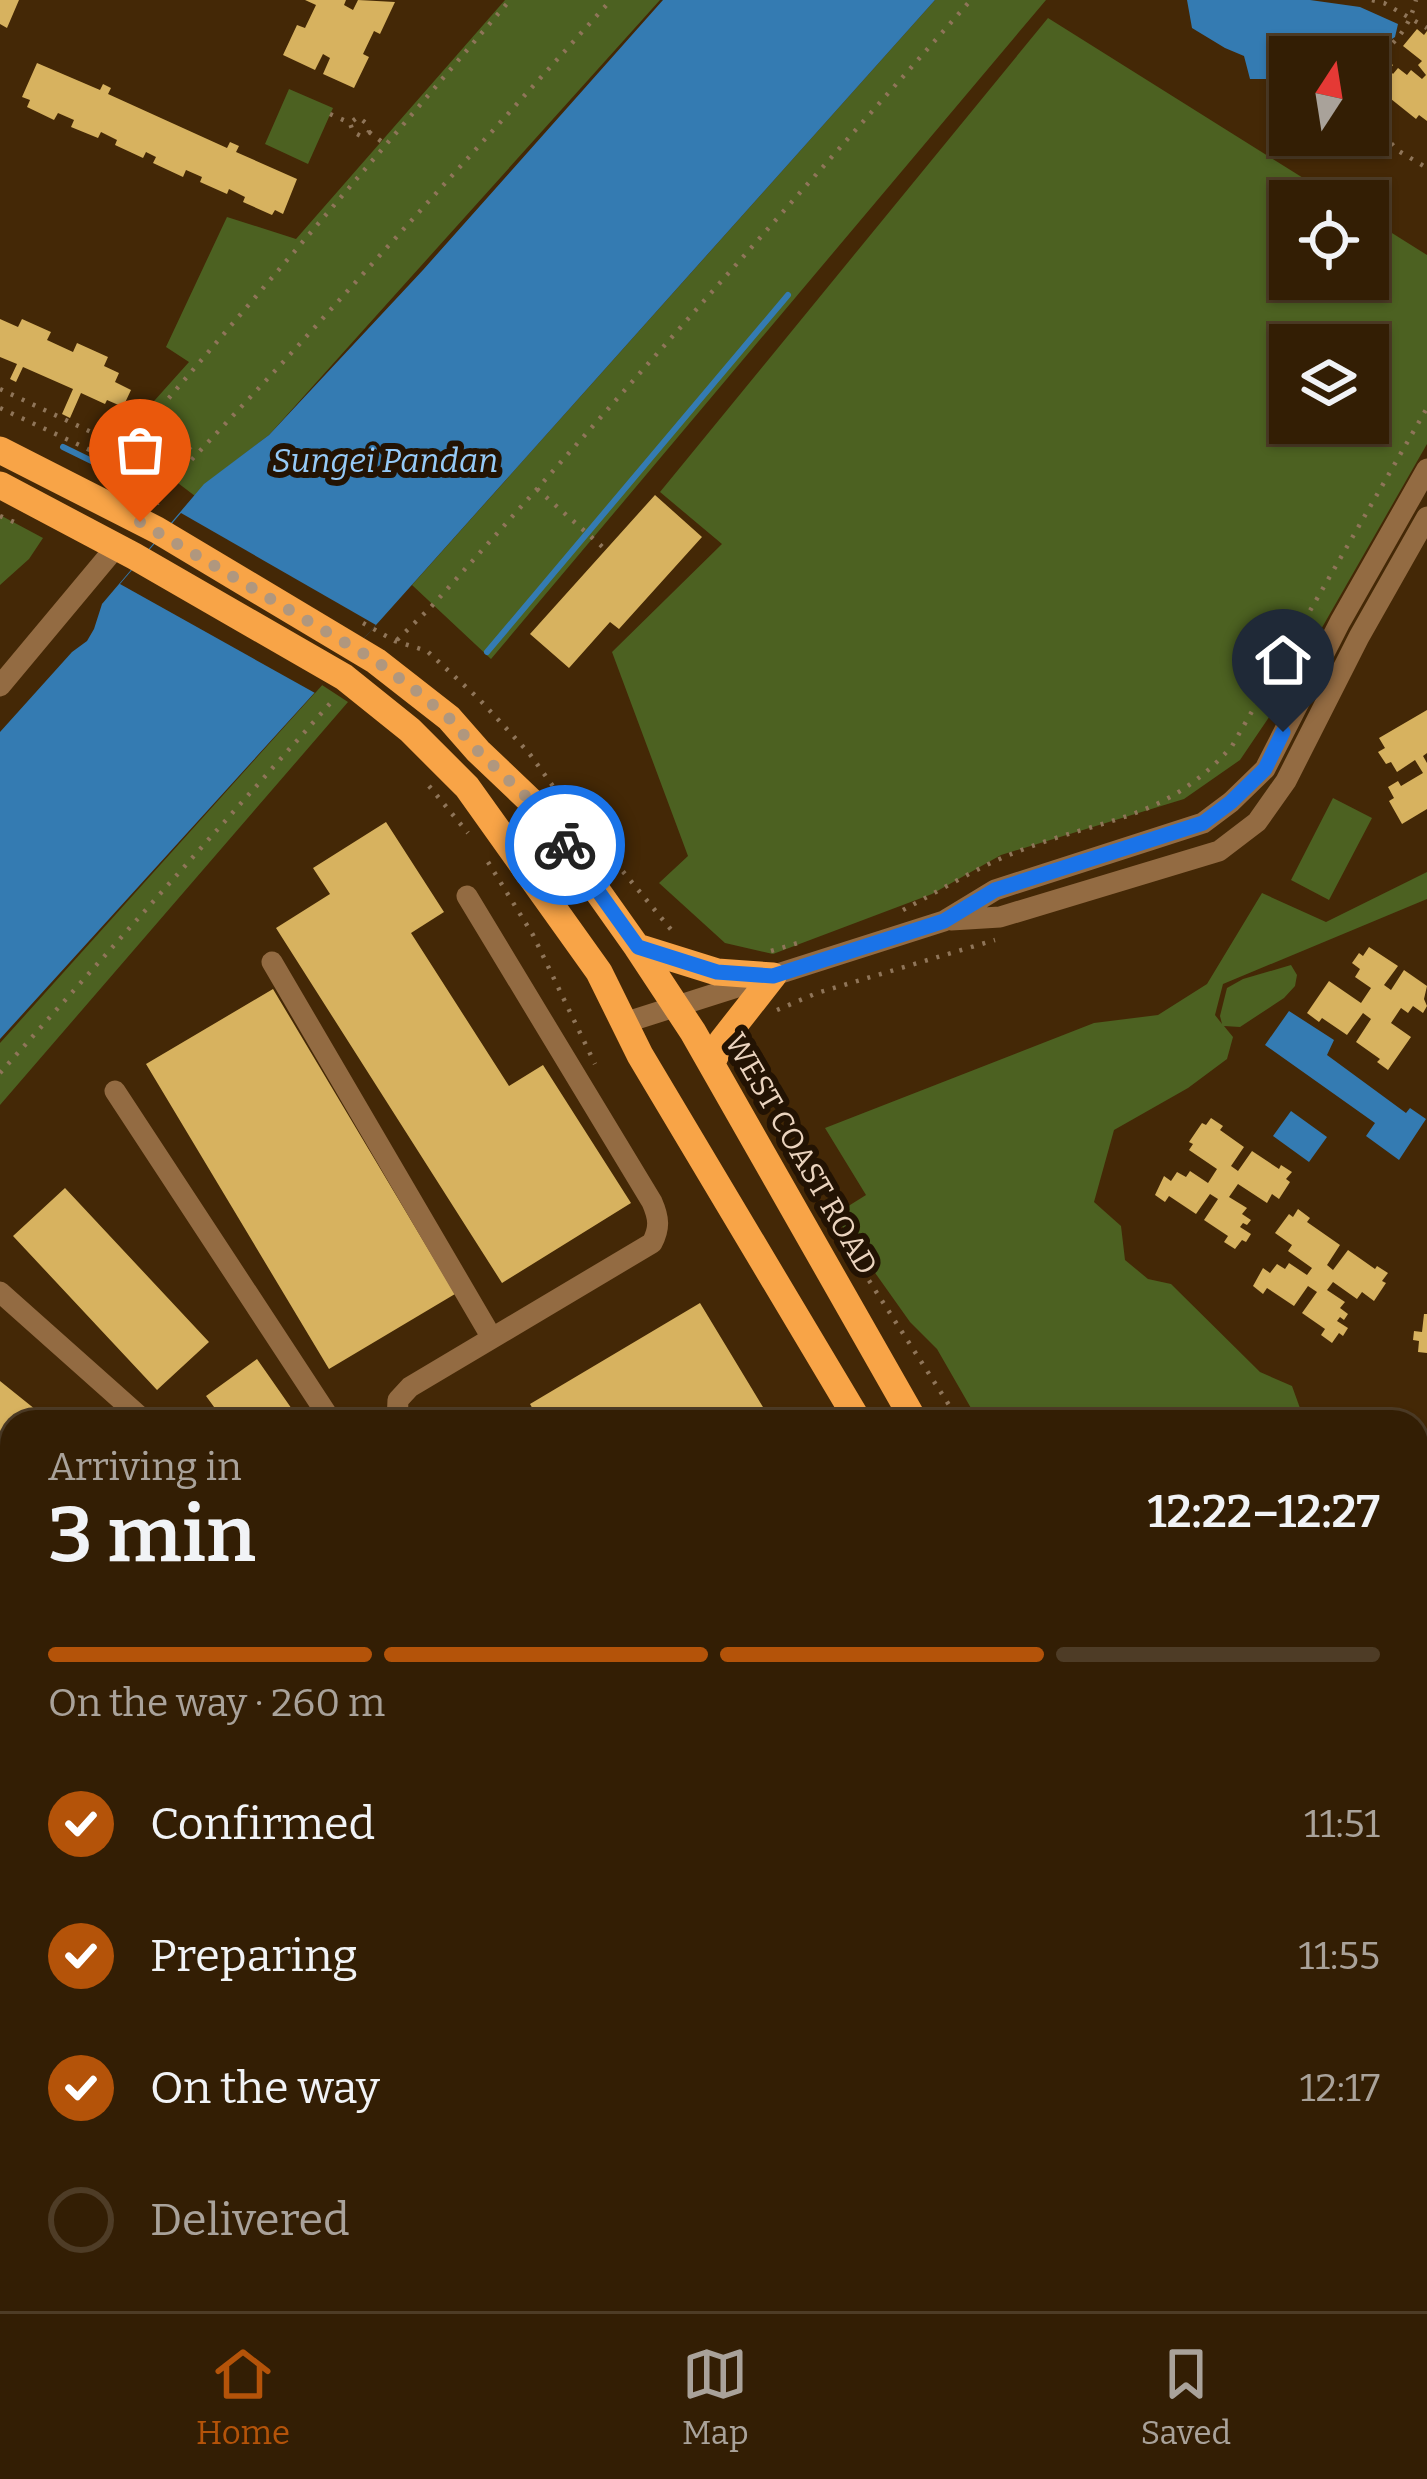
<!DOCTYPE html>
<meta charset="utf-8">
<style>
body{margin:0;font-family:Bitter,serif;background:#3b270e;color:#f1f3f6;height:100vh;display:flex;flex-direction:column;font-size:45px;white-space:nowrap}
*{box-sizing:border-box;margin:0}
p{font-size:39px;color:#a9a29a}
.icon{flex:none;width:66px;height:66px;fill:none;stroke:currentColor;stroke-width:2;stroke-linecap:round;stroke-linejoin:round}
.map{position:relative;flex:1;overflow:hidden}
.drawer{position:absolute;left:0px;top:1410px;width:1428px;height:903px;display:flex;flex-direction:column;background:#331e04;border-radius:36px 36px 0 0;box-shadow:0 3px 9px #0004,0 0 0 3px #4e3c26}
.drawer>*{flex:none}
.needle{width:78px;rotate:12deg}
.tools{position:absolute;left:1269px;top:36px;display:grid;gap:24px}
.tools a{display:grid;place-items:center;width:120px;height:120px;border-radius:0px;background:#331e04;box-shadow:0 3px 9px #0004,0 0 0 3px #4e3c26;font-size:60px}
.pin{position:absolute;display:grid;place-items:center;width:102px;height:102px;color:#fff;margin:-123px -51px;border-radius:50% 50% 50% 0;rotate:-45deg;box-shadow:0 0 12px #0007}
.pin .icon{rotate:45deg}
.courier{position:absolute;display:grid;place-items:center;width:120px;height:120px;margin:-60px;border:9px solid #1a73e8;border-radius:50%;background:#fff;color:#222;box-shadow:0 3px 15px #0007}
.headline em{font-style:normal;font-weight:600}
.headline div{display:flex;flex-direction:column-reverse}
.headline{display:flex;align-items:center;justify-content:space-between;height:204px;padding:0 48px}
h1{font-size:78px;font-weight:600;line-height:90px}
.bar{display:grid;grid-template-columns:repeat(4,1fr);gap:18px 12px;align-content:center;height:144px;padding:0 48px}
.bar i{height:15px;border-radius:9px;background:#4e3c26}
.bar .current{background:#b45309}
.bar p{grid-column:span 4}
ol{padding:0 48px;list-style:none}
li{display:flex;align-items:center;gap:36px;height:132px}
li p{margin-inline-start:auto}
li .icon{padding:12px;border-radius:50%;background:#b45309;color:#fff;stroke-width:4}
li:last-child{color:#a9a29a}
li i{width:66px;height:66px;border:6px solid #4e3c26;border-radius:50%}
.tab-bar{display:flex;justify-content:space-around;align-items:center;height:168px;border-top:3px solid #4e3c26;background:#331e04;font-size:33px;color:#a9a29a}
.tab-bar a{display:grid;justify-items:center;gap:6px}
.tab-bar .current{color:#b45309}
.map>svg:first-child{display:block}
.built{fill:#4d2d04}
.green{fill:#4c6121;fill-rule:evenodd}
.water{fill:#347bb2}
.pier{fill:#442806}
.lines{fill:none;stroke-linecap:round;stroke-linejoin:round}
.stream{stroke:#347bb2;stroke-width:6}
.building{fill:#d7b25f}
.path{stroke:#8f7559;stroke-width:4.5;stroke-dasharray:3 9;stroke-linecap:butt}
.minor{stroke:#936b42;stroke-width:21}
.major{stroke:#f8a447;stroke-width:27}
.done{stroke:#b0977e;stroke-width:12;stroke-dasharray:0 21.6}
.route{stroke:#1a73e8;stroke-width:15}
.labels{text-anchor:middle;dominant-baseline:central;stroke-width:12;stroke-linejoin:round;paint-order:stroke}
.street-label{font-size:30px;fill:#ead3be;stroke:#231303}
.water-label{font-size:33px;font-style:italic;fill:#95caf7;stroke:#231303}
</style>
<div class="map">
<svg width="1427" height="2311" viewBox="0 0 1427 2311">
<rect width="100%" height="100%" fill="#442806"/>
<path class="built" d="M1416,1976l11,6v234l-11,-19z"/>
<path class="green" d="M505,0h155l-391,435 -64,49 -10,12 -75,-57 69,-77 -23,-15 61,-130 69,22z
M935,0h111l-555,659 -79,-74z
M1048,18l292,183h-50v78h78v-61l59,37v189l-147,257 -40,59 -56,39 -183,56 -69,39 -159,60 -48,-11 -66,-60 29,-27 -76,-204 110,-108 -62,-52zM1290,345h78v78h-78z
M289,89l44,19 -25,56 -43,-20z
M0,515l43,23 -14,21 -29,26z
M322,685l26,17 -348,403v-62z
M1333,798l39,20 -43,82 -38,-20z
M1427,872v27l-204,85 -8,31 7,9 -2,-8 7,-28 16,-9 48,-14 6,10 -2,11 -11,12 -44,29 -16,-1 9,11 -6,22 -39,29 -74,42 -20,72 27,24 4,34 23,19 23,5 89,88 32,14 13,36h-326l-42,-73 -27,-27 -76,-107 32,-20 -41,-67 269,-105 64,-8 49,-31 55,-91 64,29z"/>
<path class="water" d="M663,0h272l-559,625 -376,414v-307l72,-80 15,-11 7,-12 8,-25 102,-120 65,-49 154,-165z
M1187,0h123l50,7 38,17 -3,13 -31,20h-74v22h-40l-6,-23 -19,-8 -33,-20z
M1289,1011l45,29 -7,15 79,58 4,-5 16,11 -27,41 -33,-24 9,-13 -110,-78z
M1291,1111l36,26 -18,25 -36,-26z"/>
<path class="pier" d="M181,513l195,112 -61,68 -195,-109z"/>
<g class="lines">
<path class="stream" d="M63,447l92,45
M487,652l301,-357"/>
</g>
<path class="building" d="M0,0h19l-12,28 -7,-4z
M305,0h41l-2,5 9,5 5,-10 37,2 -15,32 -6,-3 -11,23 6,3 -15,31 -31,-14 7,-16 -7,-4 -8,16 -32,-15 14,-30 8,3 11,-23z
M1417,29l7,6 3,-4v90l-8,-6 -3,4 -30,-24 4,-4 -17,-18 12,-14 8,6 -4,5 4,4 5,-6 9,7 4,-5 11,9 4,-4 -8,-10 4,-4 -19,-15z
M37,63l63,27 3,-6 8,4 -3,6 119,54 3,-6 9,4 -3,6 61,27 -14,35 -8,-4 -3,5 -29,-13 2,-5 -16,-8 -2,5 -27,-12 2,-5 -16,-7 -3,7 -30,-14 3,-6 -10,-5 -3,6 -28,-13 2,-5 -16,-8 -3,6 -27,-11 3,-7 -16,-7 -4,7 -27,-13 3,-7 -8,-3z
M0,319l18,8 4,-8 29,13 -4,8 26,12 4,-9 31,14 -4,9 15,7 -4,9 16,8 -8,17 -16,-7 -2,4 -24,-11 -11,25 -8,-4 11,-25 -50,-22 -7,15 -6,-3 7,-15 -17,-7z
M655,495l47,42 -83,92 -9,-7 -41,46 -39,-34z
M1427,710v43l-4,3 4,7v46l-25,15 -13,-23 5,-3 -6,-11 10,-6 3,5 22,-13 -8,-13 -18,12 -6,-10 -5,2 -8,-12 7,-4 -6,-10z
M386,822l58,90 -33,21 98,153 34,-21 88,138 -129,80 -226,-355 54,-34 -17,-26z
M1369,947l29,19 -14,19 7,5 13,-20 23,16 -3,13 3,7 -4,7 -10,-7 -5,7 -7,-5 -10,15 20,14 -23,33 -11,-8 3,-3 -24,-17 15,-23 -8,-6 -16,22 -25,-17 -3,4 -12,-9 22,-32 32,22 10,-15 -16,-11 5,-8 -8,-6 7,-10 4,3z
M273,989l182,305 -126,75 -183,-305z
M1211,1118l12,8 -3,4 24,17 -13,19 7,5 14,-20 27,18 2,-4 11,7 -6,7 4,3 -11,17 -7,-5 -5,9 -29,-19 -9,13 18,11 -5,6 9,6 -4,5 -4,-2 -3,4 11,7 -5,8 -4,-2 -7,9 -11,-7 4,-6 -24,-16 14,-21 -8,-5 -14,20 -27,-18 -4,6 -10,-7 9,-19 7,5 6,-9 9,5 4,-6 18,12 9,-14 -28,-19 4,-6 -4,-2 13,-19 4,2z
M65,1188l144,154 -52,48 -144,-154z
M1298,1209l12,9 -3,4 33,23 -13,20 6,5 15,-20 27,19 2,-3 11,7 -6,8 4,2 -12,18 -12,-9 -5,7 -24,-17 -6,8 18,12 -5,6 8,6 -4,6 -4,-3 -3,4 11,7 -5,8 -4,-3 -7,10 -11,-8 4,-6 -23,-16 15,-21 -9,-6 -14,20 -27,-18 -4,6 -10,-8 10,-18 7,5 7,-9 8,5 4,-6 18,12 5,-7 -24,-17 4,-6 -17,-12 14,-19 4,3z
M700,1303l72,119h-232l-10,-18z
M1424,1314h3v39l-9,-1 1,-11 -6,-1 1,-9 8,1z
M257,1359l44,63h-76l-19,-26z
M0,1381l51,41h-39v145l-12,-10z
M0,1632l12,10v34l-3,3 -9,-8z
M0,2028l12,45v231l-7,2 -5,-21z
M1416,2053l11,2v35l-11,-2z
M173,2301h86l1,4 18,-4 139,2 -28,8h-255z
M485,2301h80v1l-28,9h-48z
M691,2301h89l2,10h-122z
M1196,2301h112l4,10h-123l10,-4z"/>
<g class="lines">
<path class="path" d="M1372,0l12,3 43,25
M1368,69c23,-27 38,-31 48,-69
M330,114l20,9 3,9 8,4 8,-4 -3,-9 -8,-6 -8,6
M1368,116l29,34 30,18
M369,132l17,13
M0,389l125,59
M0,408l167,78 -10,18
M152,417l45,38
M114,462l396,-462
M167,486l119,-127 325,-359
M537,489l69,61
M0,516l14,6
M363,623l32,18 32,10 52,48 50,54 26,36
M397,640l34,-33 106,-118 434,-489
M429,786l39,47
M577,816l96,116
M488,862l45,73 62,129
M903,910c38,-20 76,-44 116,-59 86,-34 147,-30 213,-105l195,-338
M771,951l30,-9
M777,1010l40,-17 178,-53
M0,1073l335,-375
M830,1220l130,202
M1416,1709l11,31
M0,1781l12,-13
M0,1865l12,-14
M1416,1977l11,6
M1416,2206l11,18
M804,2301l4,10
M1338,2301l6,10"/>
<path class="minor" d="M0,686l116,-139
M951,920l49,-3 219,-66 38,-29 29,-41 73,-144 68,-120
M272,962l220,376
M624,1023l320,-102 51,-31 208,-67 28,-21 34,-33 75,-147 87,-153
M115,1091l217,331
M0,1292l146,130
M508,1420l1,2
M397,1422l1,-22 12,-13 242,-144c8,-15 7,-25 0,-41l-185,-306
M1416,1449l11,-3
M0,1585l12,11
M1416,1633l11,31
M0,1814l12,-14
M1416,1889l11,6
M1416,1924l11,7
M0,1933l12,54
M1416,2029l11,-4
M442,2301l2,10
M463,2301l5,10
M842,2301l3,10
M922,2301l3,10
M46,2311l44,-10
M609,2311l27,-10
M1131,2311l21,-10"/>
<path class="major" d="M0,450l157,80 219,131 73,57 29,33 62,59 97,137 56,85 222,390
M0,485l134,71 210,121 66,53 57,57 132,185 41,83 219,367
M637,947l80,25 56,4
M712,1063l10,-22 51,-65
M1416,2267l11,19
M1388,2301l6,10"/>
</g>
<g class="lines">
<path class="done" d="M140,522l236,139 38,28 35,29 29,33 62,59 25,35"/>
<path class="route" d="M565,845l73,102 79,25 56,4 171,-55 51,-31 208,-67 28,-21 34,-33 18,-37"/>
</g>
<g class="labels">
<g class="street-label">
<text transform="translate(801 1154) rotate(60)">WEST COAST ROAD</text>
</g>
<g class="water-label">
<text x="385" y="461">Sungei Pandan</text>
</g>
</g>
</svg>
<div class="tools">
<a><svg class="needle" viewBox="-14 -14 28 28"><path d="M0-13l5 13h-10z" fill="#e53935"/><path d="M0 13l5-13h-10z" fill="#a9a29a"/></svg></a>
<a><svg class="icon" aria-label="locate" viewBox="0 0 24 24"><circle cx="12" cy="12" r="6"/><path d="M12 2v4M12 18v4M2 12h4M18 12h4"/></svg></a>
<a><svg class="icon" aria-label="layers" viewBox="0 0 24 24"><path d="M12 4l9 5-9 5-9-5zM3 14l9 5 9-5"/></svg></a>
</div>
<div class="pin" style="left:140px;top:522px;background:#ea580c"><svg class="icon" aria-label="bag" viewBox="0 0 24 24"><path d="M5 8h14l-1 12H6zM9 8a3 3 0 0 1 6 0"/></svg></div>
<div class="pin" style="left:1283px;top:732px;background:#1f2937"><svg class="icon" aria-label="home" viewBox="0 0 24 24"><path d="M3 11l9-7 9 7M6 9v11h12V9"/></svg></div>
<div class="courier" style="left:565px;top:845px"><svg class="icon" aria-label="bike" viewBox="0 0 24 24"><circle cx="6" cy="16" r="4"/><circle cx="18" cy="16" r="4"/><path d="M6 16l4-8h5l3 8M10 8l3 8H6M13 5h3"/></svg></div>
<section class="drawer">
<div class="headline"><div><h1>3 min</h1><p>Arriving in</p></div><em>12:22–12:27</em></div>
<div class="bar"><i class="current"></i><i class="current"></i><i class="current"></i><i></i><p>On the way · 260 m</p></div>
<ol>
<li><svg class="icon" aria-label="check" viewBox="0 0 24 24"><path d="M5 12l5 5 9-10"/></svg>Confirmed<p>11:51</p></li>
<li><svg class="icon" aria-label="check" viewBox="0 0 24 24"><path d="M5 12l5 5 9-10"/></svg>Preparing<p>11:55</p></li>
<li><svg class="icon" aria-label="check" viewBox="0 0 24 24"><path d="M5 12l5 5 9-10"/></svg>On the way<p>12:17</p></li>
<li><i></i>Delivered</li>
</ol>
</section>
</div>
<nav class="tab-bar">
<a class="current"><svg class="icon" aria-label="home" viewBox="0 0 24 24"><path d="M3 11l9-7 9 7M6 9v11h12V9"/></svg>Home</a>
<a><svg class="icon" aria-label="map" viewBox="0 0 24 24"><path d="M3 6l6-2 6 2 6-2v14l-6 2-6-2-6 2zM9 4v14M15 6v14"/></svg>Map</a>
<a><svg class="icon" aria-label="saved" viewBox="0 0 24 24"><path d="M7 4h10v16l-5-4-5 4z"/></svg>Saved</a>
</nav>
